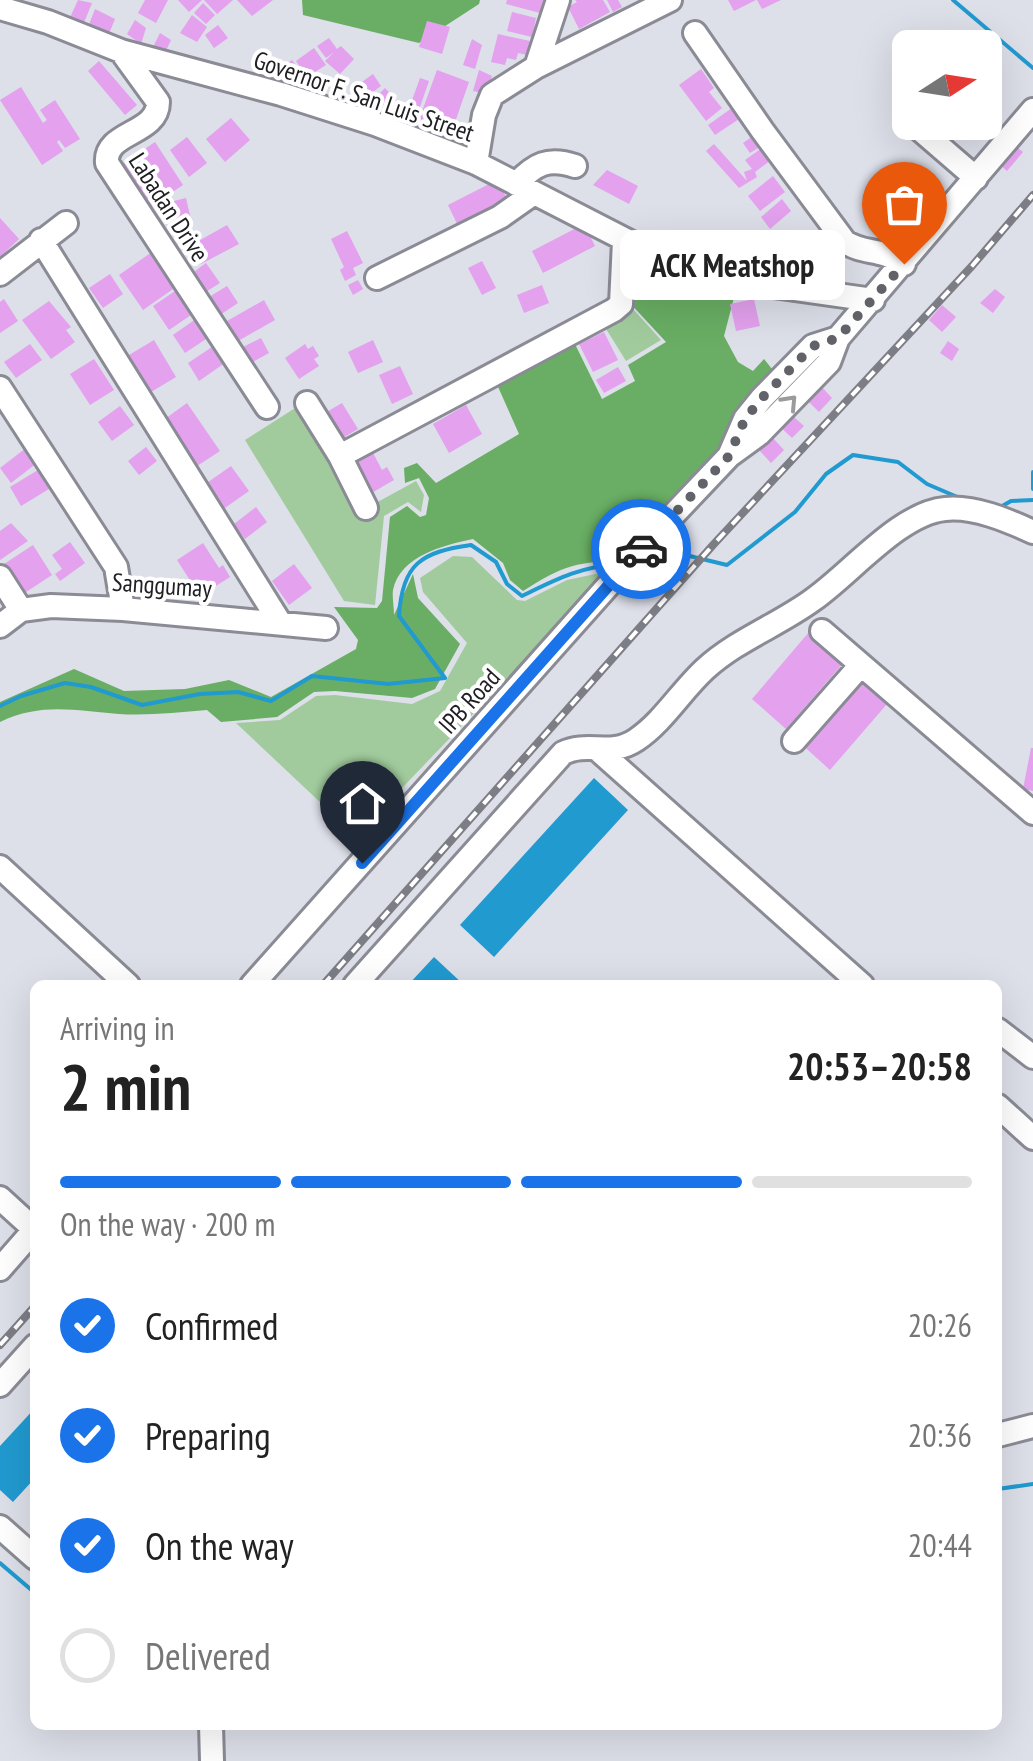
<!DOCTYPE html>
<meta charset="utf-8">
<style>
body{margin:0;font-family:"PT Sans Narrow",sans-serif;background:#f6f6f6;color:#222;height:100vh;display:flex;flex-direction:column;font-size:38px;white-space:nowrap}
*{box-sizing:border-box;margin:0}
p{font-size:32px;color:#767676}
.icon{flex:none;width:55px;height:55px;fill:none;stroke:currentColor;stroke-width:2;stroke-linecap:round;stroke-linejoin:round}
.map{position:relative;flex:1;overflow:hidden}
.panel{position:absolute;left:30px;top:980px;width:972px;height:750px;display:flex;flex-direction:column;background:#fff;border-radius:15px;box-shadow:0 10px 40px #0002}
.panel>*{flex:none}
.needle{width:65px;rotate:78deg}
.tools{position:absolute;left:892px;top:30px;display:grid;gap:20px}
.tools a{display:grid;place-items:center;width:110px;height:110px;border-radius:15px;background:#fff;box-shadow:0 10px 40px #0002;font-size:50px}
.pin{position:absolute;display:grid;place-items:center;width:85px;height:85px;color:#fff;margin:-102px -42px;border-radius:50% 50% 50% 0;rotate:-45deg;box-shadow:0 0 10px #0007}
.pin .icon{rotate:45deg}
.courier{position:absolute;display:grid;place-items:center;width:100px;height:100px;margin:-50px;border:8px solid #1a73e8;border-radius:50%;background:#fff;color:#222;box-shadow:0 2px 12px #0007}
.bubble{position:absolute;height:70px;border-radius:15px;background:#fff;box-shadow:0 10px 40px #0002;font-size:32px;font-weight:600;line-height:70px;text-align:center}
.summary em{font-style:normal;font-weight:600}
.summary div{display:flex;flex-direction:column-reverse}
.summary{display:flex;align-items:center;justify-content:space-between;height:170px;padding:0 30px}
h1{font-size:65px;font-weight:600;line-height:75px}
.bar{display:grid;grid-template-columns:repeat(4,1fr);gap:15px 10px;align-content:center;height:120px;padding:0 30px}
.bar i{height:12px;border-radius:8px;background:#e0e0e0}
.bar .active{background:#1a73e8}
.bar p{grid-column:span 4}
ol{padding:0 30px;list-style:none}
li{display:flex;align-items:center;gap:30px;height:110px}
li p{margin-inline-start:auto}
li .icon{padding:10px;border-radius:50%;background:#1a73e8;color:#fff;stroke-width:4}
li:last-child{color:#767676}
li i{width:55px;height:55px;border:5px solid #e0e0e0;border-radius:50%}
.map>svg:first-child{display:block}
.green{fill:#a1cb9d}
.forest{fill:#69ae64}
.water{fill:#219ad0}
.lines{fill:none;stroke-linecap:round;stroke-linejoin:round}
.stream{stroke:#219ad0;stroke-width:4}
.building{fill:#e3a1ee}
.minor-casing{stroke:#8a8b95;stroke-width:28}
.minor{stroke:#fff;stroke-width:22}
.rail-casing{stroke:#7d7e85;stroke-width:8}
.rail{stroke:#fff;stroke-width:4;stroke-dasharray:11;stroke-linecap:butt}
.oneway{stroke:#9b9b9c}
.done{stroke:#626369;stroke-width:10;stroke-dasharray:0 18}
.route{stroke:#1a73e8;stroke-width:12}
.labels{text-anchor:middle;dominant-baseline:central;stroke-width:8;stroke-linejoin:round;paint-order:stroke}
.street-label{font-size:25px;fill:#202024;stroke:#fff}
</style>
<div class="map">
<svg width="1033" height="1761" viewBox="0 0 1033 1761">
<rect width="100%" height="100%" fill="#dddfe9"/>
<path class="green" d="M632,308l29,32 -35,21 -23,-37z
M303,403l60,107 53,-29 8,14 -3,17 -13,-10 -24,14 -9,89 -31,-4 -99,-161z
M453,556l19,1 45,43 8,1 42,-21 43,-9 -254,265 -120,-113 44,-3 36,-24 19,-1 77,9 28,-13 27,-48 -44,-51 -3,-14z"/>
<path class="forest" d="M302,0h178l-1,4 -60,39 -116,-28z
M632,251l65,30 39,9 -12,46 14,26 15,9 11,-12 12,15 -52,80 -98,107c-48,0 -62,4 -103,30l-13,-11 -7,-17 -30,-24c-29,6 -73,17 -80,51 -1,7 1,17 1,25l19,-41 5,24 42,46 -25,45 -23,9 -77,-7 -21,1 -37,25 -56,5 -14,-12c-29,2 -59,6 -88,4 -43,-3 -77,-12 -119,8v-20l74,-33 50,22 61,-2 44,-9 42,17 85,-48 2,-9 -24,-33 43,1 5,-7 8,-84 17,-11 13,11 6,-2 3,-17 -10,-20 -14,5 -1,-15 13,-5 19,20 83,-49 -24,-54 76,-44 31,63 33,-18 -7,-16 38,-23 -37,-40z"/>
<path class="water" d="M594,778l34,32 -134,147 -34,-32z
M434,957l30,28h-56z
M35,1408v70l-22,24 -13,-12v-44z"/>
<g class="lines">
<path class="stream" d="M953,0l80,68
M1033,472v17
M997,509l14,-8 22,-1
M640,564h14l19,-12 54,13 68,-53 31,-38 27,-19 45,7 29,22 35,15
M0,706l21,-10 44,-13 26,4 51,18 58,-11 38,-2 33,9 41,-25 76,8 57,-6 -46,-62c3,-52 22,-64 72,-71l25,17 11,22 15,12c31,-15 59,-30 94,-31
M998,1489l35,-5
M0,1563l35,30"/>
</g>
<path class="building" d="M78,0l14,3 -11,27 -13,-8z
M145,0h23l-12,23 -18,-10z
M178,0h24l-13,12z
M204,0h29l-16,14z
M237,0h36l-21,16z
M507,0h36l-3,13 -34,-9z
M575,0h28l7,12 -31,17 -11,-22 9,-5z
M607,0h11l4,7 -9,5z
M728,0h28l-22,11z
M757,0h24l-19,9z
M203,3l12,12 -9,9 -12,-11z
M95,9l20,10 -7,17 -20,-9z
M512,12l24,6 -4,19 -25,-6z
M192,15l15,12 -10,15 -17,-9z
M135,20l11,8 -5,16 -14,-10z
M427,21l23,6 -8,27 -23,-7z
M218,25l10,13 -14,10 -9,-13z
M160,33l11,7 -7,15 -12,-6z
M498,34l32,7 -3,14 -9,-2 -2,7 -9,-2 -2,7 -14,-3z
M329,38l8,11 4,-3 13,13 -14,15 -15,-13 9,-9 -8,6 -9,-12z
M472,39l10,6 -7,24 -12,-4z
M314,48l12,17 -19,12 -11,-16z
M292,60l13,17 -12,7 -12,-16z
M99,61l38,44 -12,10 -37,-44z
M701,69l13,19 -5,4 13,16 -16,13 -27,-36z
M437,70l32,12 -15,43 -5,-2 -6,15 -27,-10z
M479,70l13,6 -6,18 -13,-3z
M373,74l8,12 -11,8 -8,-12z
M420,78l9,3 -9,26 -9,-4z
M21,87l22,36 4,-3 -7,-10 15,-10 25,39 -15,9 -6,-8 -2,2 6,9 -21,14 -42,-65z
M362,87l13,16 -14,12 -15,-18z
M385,88l14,15 -10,12 -15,-16z
M732,108l7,11 -24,16 -7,-10z
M231,118l19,22 -25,22 -19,-23z
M756,134l7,11 -13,8 -7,-10z
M187,137l20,26 -18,14 -19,-27z
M1009,141l14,11 -16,19 -13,-12z
M155,142l28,43 -34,23 -29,-42z
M714,144l33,37 -3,-9 8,-3 -7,-9 17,-12 9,12 -16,12 2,5 -18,11 -33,-37z
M607,170l31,16 -9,18 -36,-19z
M773,176l12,16 -25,19 -12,-15z
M495,181l16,22 -52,25 -11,-23z
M186,198l5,22 -24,6 -5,-22z
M782,199l9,12 -21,18 -9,-12z
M0,218l19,21 -19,18z
M584,224l11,22 -52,27 -11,-22z
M227,225l12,19 -38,20 -13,-17z
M347,231l16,32 -10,5 3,7 -11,6 -5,-11 4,-3 -13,-28z
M737,238l23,6 -7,26 -22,-6z
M152,252l24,35 -33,23 -24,-35z
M482,261l14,27 -14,7 -14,-27z
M206,263l14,20 -16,10 -13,-19z
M633,269l15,4 -3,13 -15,-4z
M110,274l13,20 -20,14 -14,-20z
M358,280l5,9 -10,6 -5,-10z
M542,285l7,18 -25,10 -7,-18z
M227,286l11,17 -18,12 -11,-18z
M178,289l16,24 -25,17 -16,-24z
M995,289l10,8 -12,16 -13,-10z
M4,299l14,22 -18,12v-31z
M754,299l6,27 -24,5 -6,-27z
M264,300l11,20 -44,25 -11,-20z
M49,301l22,26 -5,3 9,12 -24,17 -29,-39z
M942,305l14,12 -14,15 -13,-12z
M200,316l12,19 -27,18 -12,-18z
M604,332l14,28 -25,12 -14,-28z
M261,338l8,15 -20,11 -8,-16z
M154,340l22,37 -25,15 -22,-37z
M373,340l10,22 -25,11 -10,-21z
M948,341l11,8 -7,12 -12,-8z
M218,343l11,17 -30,21 -11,-18z
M30,344l12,16 -26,18 -12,-16z
M305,344l3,5 5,-3 6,10 -5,3 5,7 -20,13 -14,-21z
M94,359l20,31 -24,15 -20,-31z
M400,366l13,28 -21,10 -13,-29z
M618,367l8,14 -22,12 -8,-13z
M818,383l14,15 -13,14 -15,-15z
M187,403l33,48 -26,17 -32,-47z
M342,403l16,26 -17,10 -16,-26z
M466,405l16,29 -33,19 -16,-29z
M120,406l14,19 -22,16 -14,-19z
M786,410l18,16 -12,12 -17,-16z
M772,437l12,13 -13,13 -12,-13z
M146,447l11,14 -18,14 -11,-14z
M26,448l11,15 -26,20 -11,-15z
M372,451l10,19 5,-3 7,13 -31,18 -18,-32z
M231,466l18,25 -27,19 -18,-25z
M38,470l11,19 -28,17 -11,-19z
M256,507l11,15 -22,17 -11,-15z
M11,523l17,18 -28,19v-29z
M70,542l15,21 -25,18 -5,-7 7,-5 -10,-14z
M203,543l16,25 4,-3 7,12 -30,19 -23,-36z
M33,545l19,30 -29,19 -19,-30z
M294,564l18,24 -23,17 -17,-24z
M809,632l35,30 -58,67 -34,-30z
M854,676l33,28 -57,66 -32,-29z
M1031,748h2v43l-10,-2z"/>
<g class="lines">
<defs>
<path id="minor" d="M0,8l48,14 73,29 160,43 94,30 101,39 183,94 94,26 120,17
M695,33l67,97 83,112c20,13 35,5 59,22
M121,51l37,51c0,33 -54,29 -51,61l160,244
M536,67l22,-67
M917,127l59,51
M476,163l8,-48 8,-20 44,-28 134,-67
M516,184c19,-20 32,-27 59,-18
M41,240l238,381
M0,274l66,-51
M377,278l123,-61 34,-24
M0,388l116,179 7,42
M307,403l33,53 26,52
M340,456l274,-146 7,-6 3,-63
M729,456l16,-37 17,-21 51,-52 25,-8
M0,577l21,33
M0,626l21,-16 30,-4 72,3 203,19
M822,631l211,182
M794,741l66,-75
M598,750l264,235
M0,867l128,118
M252,985l387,-434 90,-95 30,-22 70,-72 9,-24 195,-228
M355,985l208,-232c25,-12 48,4 73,-13 27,-18 45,-49 69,-71 33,-30 74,-44 109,-70 37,-26 86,-86 131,-90 29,-3 62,11 88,23
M998,1030l35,27
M998,1106l35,32
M0,1198l35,32
M0,1269l35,-40
M0,1385l35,-39
M998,1435l35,-9
M0,1527l35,31
M211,1725l1,36"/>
</defs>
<use href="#minor" class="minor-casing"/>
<use href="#minor" class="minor"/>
<defs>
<path id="rail" d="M323,985l390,-440 259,-279 61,-71
M0,1345l35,-39"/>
</defs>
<use href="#rail" class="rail-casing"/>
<use href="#rail" class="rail"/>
</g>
<defs><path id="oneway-chevron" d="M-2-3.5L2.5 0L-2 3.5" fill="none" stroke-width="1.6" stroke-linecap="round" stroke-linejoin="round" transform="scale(2.5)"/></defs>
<use class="oneway" href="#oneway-chevron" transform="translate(790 402) rotate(-47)"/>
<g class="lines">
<path class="done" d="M641,549l88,-93 16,-37 17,-21 51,-52 25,-8 66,-74"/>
<path class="route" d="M362,863l279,-314"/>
</g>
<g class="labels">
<g class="street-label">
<text transform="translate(364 96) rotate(19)">Governor F. San Luis Street</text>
<text transform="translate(169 207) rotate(57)">Labadan Drive</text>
<text transform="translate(162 585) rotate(4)">Sanggumay</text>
<text transform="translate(469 701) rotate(-48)">IPB Road</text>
</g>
</g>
</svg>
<div class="tools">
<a><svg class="needle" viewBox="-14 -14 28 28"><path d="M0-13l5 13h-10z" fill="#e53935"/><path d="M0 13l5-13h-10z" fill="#767676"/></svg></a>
</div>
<div class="pin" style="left:904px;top:264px;background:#ea580c"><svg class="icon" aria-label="bag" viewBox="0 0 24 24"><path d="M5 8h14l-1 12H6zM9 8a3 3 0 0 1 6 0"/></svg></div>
<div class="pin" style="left:362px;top:863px;background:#1f2937"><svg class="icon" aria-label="home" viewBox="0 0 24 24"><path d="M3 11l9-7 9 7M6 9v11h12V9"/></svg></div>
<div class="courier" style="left:641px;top:549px"><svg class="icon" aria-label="car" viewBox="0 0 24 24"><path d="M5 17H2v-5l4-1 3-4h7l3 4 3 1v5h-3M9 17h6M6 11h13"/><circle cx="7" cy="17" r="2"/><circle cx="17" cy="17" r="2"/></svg></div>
<div class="bubble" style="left:620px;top:230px;width:225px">ACK Meatshop</div>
<section class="panel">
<div class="summary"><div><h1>2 min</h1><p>Arriving in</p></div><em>20:53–20:58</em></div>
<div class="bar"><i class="active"></i><i class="active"></i><i class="active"></i><i></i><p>On the way · 200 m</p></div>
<ol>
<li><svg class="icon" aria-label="check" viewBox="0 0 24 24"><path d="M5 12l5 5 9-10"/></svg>Confirmed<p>20:26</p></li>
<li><svg class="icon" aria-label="check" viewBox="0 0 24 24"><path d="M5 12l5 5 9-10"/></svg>Preparing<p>20:36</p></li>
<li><svg class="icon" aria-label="check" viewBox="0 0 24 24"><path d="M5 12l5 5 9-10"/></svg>On the way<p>20:44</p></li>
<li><i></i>Delivered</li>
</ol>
</section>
</div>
